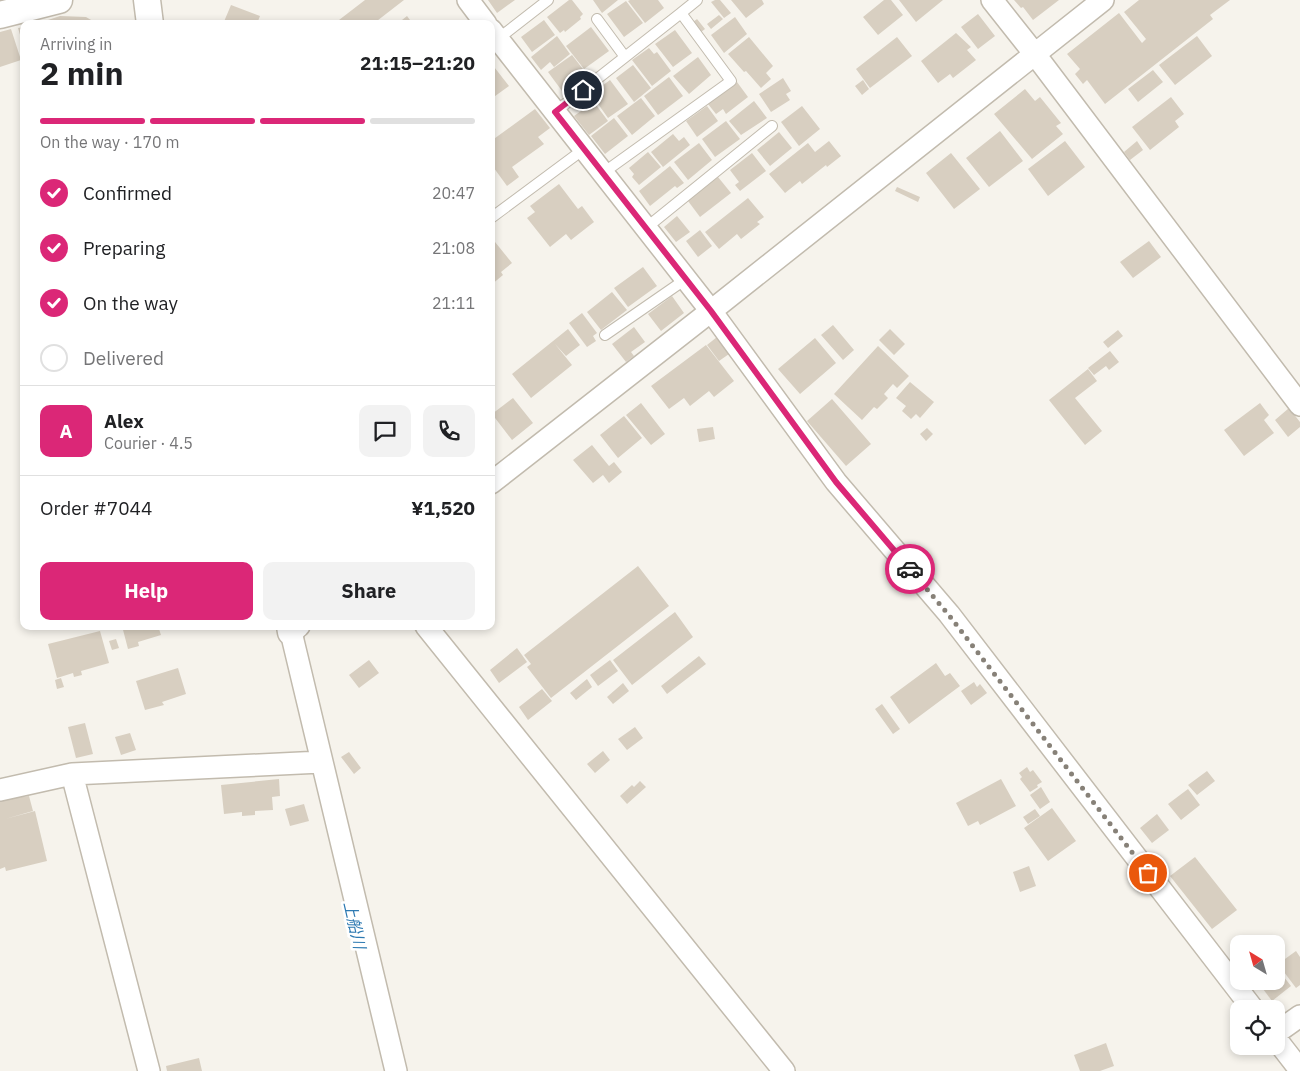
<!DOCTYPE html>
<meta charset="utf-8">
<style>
body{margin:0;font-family:"IBM Plex Sans","Noto Sans JP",sans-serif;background:#f2f2f2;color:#202124;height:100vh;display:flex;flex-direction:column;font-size:19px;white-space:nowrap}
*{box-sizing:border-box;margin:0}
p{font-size:16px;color:#757577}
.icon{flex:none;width:28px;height:28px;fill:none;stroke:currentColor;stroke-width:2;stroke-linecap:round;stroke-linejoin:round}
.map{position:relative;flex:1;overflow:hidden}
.details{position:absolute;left:20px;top:20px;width:475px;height:610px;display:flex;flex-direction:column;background:#fff;border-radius:10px;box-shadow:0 2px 8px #0003}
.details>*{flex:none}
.needle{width:32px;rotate:323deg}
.tools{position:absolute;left:1230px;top:935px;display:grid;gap:10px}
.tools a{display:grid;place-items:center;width:55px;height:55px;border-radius:10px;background:#fff;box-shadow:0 2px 8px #0003;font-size:25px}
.pin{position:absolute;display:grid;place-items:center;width:42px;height:42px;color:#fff;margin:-21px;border:2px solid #fff;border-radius:50%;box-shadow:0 1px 5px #0007}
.courier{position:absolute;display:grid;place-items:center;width:50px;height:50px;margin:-25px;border:4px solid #db2777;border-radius:50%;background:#fff;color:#222;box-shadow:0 1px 6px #0007}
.summary em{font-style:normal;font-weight:700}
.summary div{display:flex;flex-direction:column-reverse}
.summary{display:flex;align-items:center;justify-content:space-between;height:85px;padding:0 20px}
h1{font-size:32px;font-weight:700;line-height:38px}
.bar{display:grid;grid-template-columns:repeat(4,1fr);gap:8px 5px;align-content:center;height:60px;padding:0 20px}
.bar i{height:6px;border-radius:4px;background:#e0e0e0}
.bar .active{background:#db2777}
.bar p{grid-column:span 4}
.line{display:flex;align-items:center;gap:12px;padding:0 20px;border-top:1px solid #e0e0e0}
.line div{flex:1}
.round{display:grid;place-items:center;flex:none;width:52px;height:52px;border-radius:10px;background:#f2f2f2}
ol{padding:0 20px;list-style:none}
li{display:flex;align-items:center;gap:15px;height:55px}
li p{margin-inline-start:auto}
li .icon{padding:5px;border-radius:50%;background:#db2777;color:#fff;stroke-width:4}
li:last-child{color:#757577}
li i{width:28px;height:28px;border:2px solid #e0e0e0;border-radius:50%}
.button{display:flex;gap:10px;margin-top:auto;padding:10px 20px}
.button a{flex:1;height:58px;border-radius:10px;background:#db2777;color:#fff;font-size:20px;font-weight:700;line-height:58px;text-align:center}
.button a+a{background:#f2f2f2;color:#202124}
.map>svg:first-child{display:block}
.building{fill:#d8cfc1}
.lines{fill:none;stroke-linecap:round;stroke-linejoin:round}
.service-casing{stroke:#c2bbae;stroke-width:12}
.minor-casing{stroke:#c2bbae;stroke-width:24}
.tertiary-casing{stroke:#c2bbae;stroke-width:29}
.service{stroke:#fff;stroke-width:10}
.minor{stroke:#fff;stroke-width:21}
.tertiary{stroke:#fff;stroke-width:26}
.done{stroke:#878178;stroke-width:5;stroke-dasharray:0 9}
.route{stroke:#db2777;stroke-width:6}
.labels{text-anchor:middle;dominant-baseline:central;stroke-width:5;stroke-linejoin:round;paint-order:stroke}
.water-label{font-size:16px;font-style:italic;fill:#2e7ab2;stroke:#fff}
</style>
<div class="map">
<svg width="1300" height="1071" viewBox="0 0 1300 1071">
<rect width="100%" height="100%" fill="#f6f3ec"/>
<path class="building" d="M365,0h39l-31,24h-35l1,-4z
M488,0h27l-18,13z
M569,0h3l11,14 -3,3 1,2 -16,13 -1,-2 -4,3 -13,-16z
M593,0h25l-16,13z
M630,0h28l6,8 -19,15 -17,-22z
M715,0h5l11,13 -7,5 -13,-16z
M731,0h31l2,4 -18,14z
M884,0h7l12,15 -25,20 -15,-18z
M899,0h44l-27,22z
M1014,0h45l-26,20 -10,-13 -2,1z
M1139,0h91l-20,15 3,4 -108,85 -18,-24 -4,4 -8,-10 5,-5 -13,-15 52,-41 23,30 4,-4 -22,-27z
M626,1l17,22 -19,14 -17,-23z
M231,5l29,11 -2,5 4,1 -1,2h-38z
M978,14l17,22 -17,13 -17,-22z
M719,15l4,4 -12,10 -4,-5z
M60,16l26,1 12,7h-62z
M407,16l6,8h-16z
M735,17l12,17 -23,19 -13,-18z
M697,19l8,10 -4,3 -8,-10z
M544,20l11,15 -23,17 -11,-15z
M24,27v18h-1l-5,-17z
M591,27l18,24 -25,18 -18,-23z
M11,29l10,31 -21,7v-35z
M675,30l17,23 -19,14 -18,-23z
M956,33l15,14 -4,3 9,10 -23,18 -3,-4 -12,9 -17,-22z
M557,36l13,18 -16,13 -4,-5 -9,8 -10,-13z
M1197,36l15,20 -37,29 -16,-20z
M749,37l24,29 -7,7 5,6 -10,9 -15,-17 -2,1 -16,-18z
M897,37l15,19 -42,32 -14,-19z
M649,48l5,6 3,-2 14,19 -19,15 -20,-26z
M572,55l14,18 -24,18 -14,-19z
M698,57l13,18 -22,19 -16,-18z
M491,63l18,23 -18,13z
M633,65l18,23 -17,14 -18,-24z
M1153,70l10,12 -25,20 -10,-13z
M669,77l14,19 -25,19 -14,-19z
M783,78l8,13 -5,3 4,6 -19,12 -12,-18z
M610,80l18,24 -20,14 -17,-24z
M863,80l6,9 -7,6 -7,-9z
M737,82l11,15 -22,17 -3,-5 -7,5 -8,-10z
M1025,89l10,12 5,-4 21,26 -5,3 7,8 -31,25 -38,-45z
M588,94l20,27 -19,14 -15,-19 7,-5 -5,-7z
M1171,97l13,17 -9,7 4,6 -29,23 -18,-23z
M641,98l14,18 -23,19 -15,-19z
M754,101l13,17 -26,17 -12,-14z
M707,106l11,15 -21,16 -11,-16z
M802,106l18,23 -21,17 -18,-24z
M535,109l15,19 -12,9 6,7 -32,23 7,10 -12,9 -16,-22v-23z
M614,118l14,18 -23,18 -14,-18z
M726,121l14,18 -25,18 -13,-18z
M1000,131l23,30 -34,26 -23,-29z
M779,132l13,16 -22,18 -13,-16z
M673,134l6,7 5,-4 6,8 -27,22 -12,-15z
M829,141l12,15 -14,11 -1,-2 -24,19 -2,-3 -15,12 -16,-19 39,-31 7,9z
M1065,141l20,26 -37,29 -20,-27z
M1137,141l6,9 -13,10 -6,-8z
M699,143l13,17 -24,20 -14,-18z
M648,152l13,15 -22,18 -7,-8 2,-3 -5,-6z
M752,153l14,18 -26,20 -5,-6 4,-3 -9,-12z
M951,153l29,36 -26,20 -28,-36z
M670,166l14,17 -7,5 -2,-2 -25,20 -11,-15z
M718,177l13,16 -31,24 -12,-16z
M559,184l19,25 4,-3 12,16 -23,18 -5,-6 -16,13 -23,-29 8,-6 -5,-6z
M897,187l23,10 -2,5 -23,-11z
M748,198l16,19 -7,5 3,2 -19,15 -4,-5 -18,15 -14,-17z
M677,216l13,16 -14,10 -12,-15z
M700,230l12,16 -14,11 -12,-16z
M491,237l21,26 -11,9 2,3 -12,10z
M1149,241l12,16 -28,21 -13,-16z
M643,267l14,19 -29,21 -14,-19z
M612,292l15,18 -26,20 -14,-18z
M672,296l12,17 -23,18 -13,-17z
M582,313l15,20 -4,3 3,5 -9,6 -18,-24z
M833,325l21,25 -11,10 -22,-25z
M634,327l11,15 -14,10 3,4 -8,6 -14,-18z
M568,329l12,16 -14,11 -11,-12 17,21 -41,33 -19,-24z
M890,329l15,15 -11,11 -15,-15z
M1118,330l5,6 -15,12 -5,-6z
M717,337l12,17 -10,7 -12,-16z
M815,338l21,25 -36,31 -22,-25z
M706,345l28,36 -20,16 -5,-6 -19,15 -6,-8 -15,11 -18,-23z
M878,346l31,30 -12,12 -4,-4 -9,10 4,4 -11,11 -3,-2 -12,13 -28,-26z
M1110,351l9,11 -10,8 -3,-4 -12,9 -6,-7z
M1088,369l9,12 -22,17 27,33 -17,14 -36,-45z
M910,382l24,20 -14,16 -4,-4 -5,5 -9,-8 4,-5 -10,-8z
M513,398l20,25 -21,17 -20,-26z
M832,399l39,45 -25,22 -39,-45z
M641,403l24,31 -14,11 -25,-30z
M1260,403l9,12 -5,5 10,13 -30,23 -20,-26z
M1289,408l11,14v5l-12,10 -13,-17z
M624,416l18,22 -24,20 -18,-23z
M713,427l2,12 -16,3 -2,-13z
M927,428l6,6 -7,7 -6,-7z
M592,445l17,21 5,-4 8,10 -13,11 -6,-8 -10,8 -20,-23z
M638,566l31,40 -118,92 -24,-31 4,-3 -7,-9z
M675,612l18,25 -61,48 -19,-25z
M122,626h36l3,9 -23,7 1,4 -11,3z
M100,631l9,32 -28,8 1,4 -8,2 -1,-4 -16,5 -9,-34z
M116,639l3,9 -7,2 -3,-9z
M517,648l10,14 -28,21 -9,-13z
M699,656l7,8 -39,30 -6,-8z
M369,660l10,13 -20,15 -10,-13z
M610,660l8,11 -20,15 -8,-11z
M936,663l9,13 5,-3 10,13 -51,38 -19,-27z
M178,668l8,26 -24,8 2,3 -19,5 -9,-29z
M61,678l3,9 -7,2 -2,-9z
M587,679l5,8 -16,13 -6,-7z
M974,682l3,5 3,-3 7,9 -16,12 -10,-14z
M623,683l6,8 -16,13 -6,-7z
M542,689l10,12 -24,19 -9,-13z
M882,704l18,25 -7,5 -18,-25z
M85,723l8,31 -17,4 -8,-31z
M635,727l8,11 -16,12 -9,-11z
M130,733l6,17 -15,5 -6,-18z
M603,751l7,9 -15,13 -8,-9z
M349,752l12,16 -7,6 -13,-17z
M1027,767l3,5 3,-2 9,12 -5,3 1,2 -8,5 -10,-13 2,-2 -3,-4z
M1207,771l8,10 -18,14 -9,-10z
M279,779l1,17 -8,1 1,13 -18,1v4l-13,1v-4l-18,2 -3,-29z
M1001,779l15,27 -36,19 -2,-4 -10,5 -12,-23z
M640,781l6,6 -19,17 -7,-8 12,-11 2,2z
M1041,787l9,15 -10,7 -10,-14z
M1188,789l12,16 -19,15 -13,-16z
M29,796l4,15 -28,8 30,-8 12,50 -41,10 -1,-4 -5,2v-69z
M304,804l5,17 -19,5 -5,-17z
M1052,808l24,33 -28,20 -24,-33z
M1035,809l5,7 -12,8 -5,-7z
M1157,814l12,16 -17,13 -12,-15z
M1195,857l42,53 -25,19 -42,-53z
M1029,866l7,20 -16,6 -7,-20z
M1296,951l4,6v28l-4,3 -18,-24z
M1276,967l15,19 -19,15 -15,-20h19z
M1106,1043l8,23 -14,5h-20l-6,-16z
M199,1058l3,13h-35l-1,-5z"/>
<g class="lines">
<defs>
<path id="service" d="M681,13l16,-13
M597,19l28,38
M498,39l50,-39
M555,112l126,-99 50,68 -128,92
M491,218l93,-69
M646,228l126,-102
M605,335l81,-56"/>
<path id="minor" d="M468,0l18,24
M992,0l42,53 266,352
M491,30l220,281 125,171 113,132 304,395
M491,483l220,-172 392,-311
M299,626l-8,6 105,439
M426,626l358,445
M72,774l77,297
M0,790l72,-16 249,-12
M1276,1033l24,-17
M1276,1039l24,31"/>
<path id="tertiary" d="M147,0l3,24
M0,15l59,-15
M290,626l1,6"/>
</defs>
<use href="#service" class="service-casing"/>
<use href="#minor" class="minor-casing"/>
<use href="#tertiary" class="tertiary-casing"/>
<use href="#service" class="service"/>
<use href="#minor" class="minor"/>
<use href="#tertiary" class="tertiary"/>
</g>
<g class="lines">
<path class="done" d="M910,569l38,45 200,259"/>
<path class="route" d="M583,90l-28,22 156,199 125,171 74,87"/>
</g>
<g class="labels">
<g class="water-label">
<text transform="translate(355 925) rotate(77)">上船川</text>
</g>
</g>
</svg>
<div class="tools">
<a><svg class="needle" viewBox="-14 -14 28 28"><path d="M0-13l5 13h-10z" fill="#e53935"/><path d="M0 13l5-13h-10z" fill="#757577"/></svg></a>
<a><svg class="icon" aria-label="locate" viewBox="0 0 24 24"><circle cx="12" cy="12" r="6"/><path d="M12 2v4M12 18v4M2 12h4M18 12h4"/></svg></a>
</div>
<div class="pin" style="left:1148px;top:873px;background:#ea580c"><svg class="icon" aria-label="bag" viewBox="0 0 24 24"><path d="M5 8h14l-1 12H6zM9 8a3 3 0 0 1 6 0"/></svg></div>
<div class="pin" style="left:583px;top:90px;background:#1f2937"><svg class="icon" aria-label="home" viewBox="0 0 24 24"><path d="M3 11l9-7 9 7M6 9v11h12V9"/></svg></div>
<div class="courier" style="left:910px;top:569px"><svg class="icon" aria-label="car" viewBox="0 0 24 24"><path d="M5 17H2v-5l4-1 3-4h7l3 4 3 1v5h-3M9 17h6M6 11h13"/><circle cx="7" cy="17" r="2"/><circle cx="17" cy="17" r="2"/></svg></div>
<section class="details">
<div class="summary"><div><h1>2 min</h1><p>Arriving in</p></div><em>21:15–21:20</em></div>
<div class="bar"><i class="active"></i><i class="active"></i><i class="active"></i><i></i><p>On the way · 170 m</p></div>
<ol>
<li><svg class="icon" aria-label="check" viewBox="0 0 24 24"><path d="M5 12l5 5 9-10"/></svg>Confirmed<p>20:47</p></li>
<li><svg class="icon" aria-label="check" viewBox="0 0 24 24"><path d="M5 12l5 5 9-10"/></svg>Preparing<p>21:08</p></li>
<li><svg class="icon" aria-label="check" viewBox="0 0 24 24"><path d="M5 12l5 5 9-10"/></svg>On the way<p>21:11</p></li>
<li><i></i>Delivered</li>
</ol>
<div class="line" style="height:90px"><b class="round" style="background:#db2777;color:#fff">A</b><div><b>Alex</b><p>Courier · 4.5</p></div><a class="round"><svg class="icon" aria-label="chat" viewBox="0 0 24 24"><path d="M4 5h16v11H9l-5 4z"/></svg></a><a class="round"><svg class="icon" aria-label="phone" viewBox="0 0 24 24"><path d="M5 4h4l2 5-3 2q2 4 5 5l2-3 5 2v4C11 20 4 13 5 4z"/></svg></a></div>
<div class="line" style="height:65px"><div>Order #7044</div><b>¥1,520</b></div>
<div class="button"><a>Help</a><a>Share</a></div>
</section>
</div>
